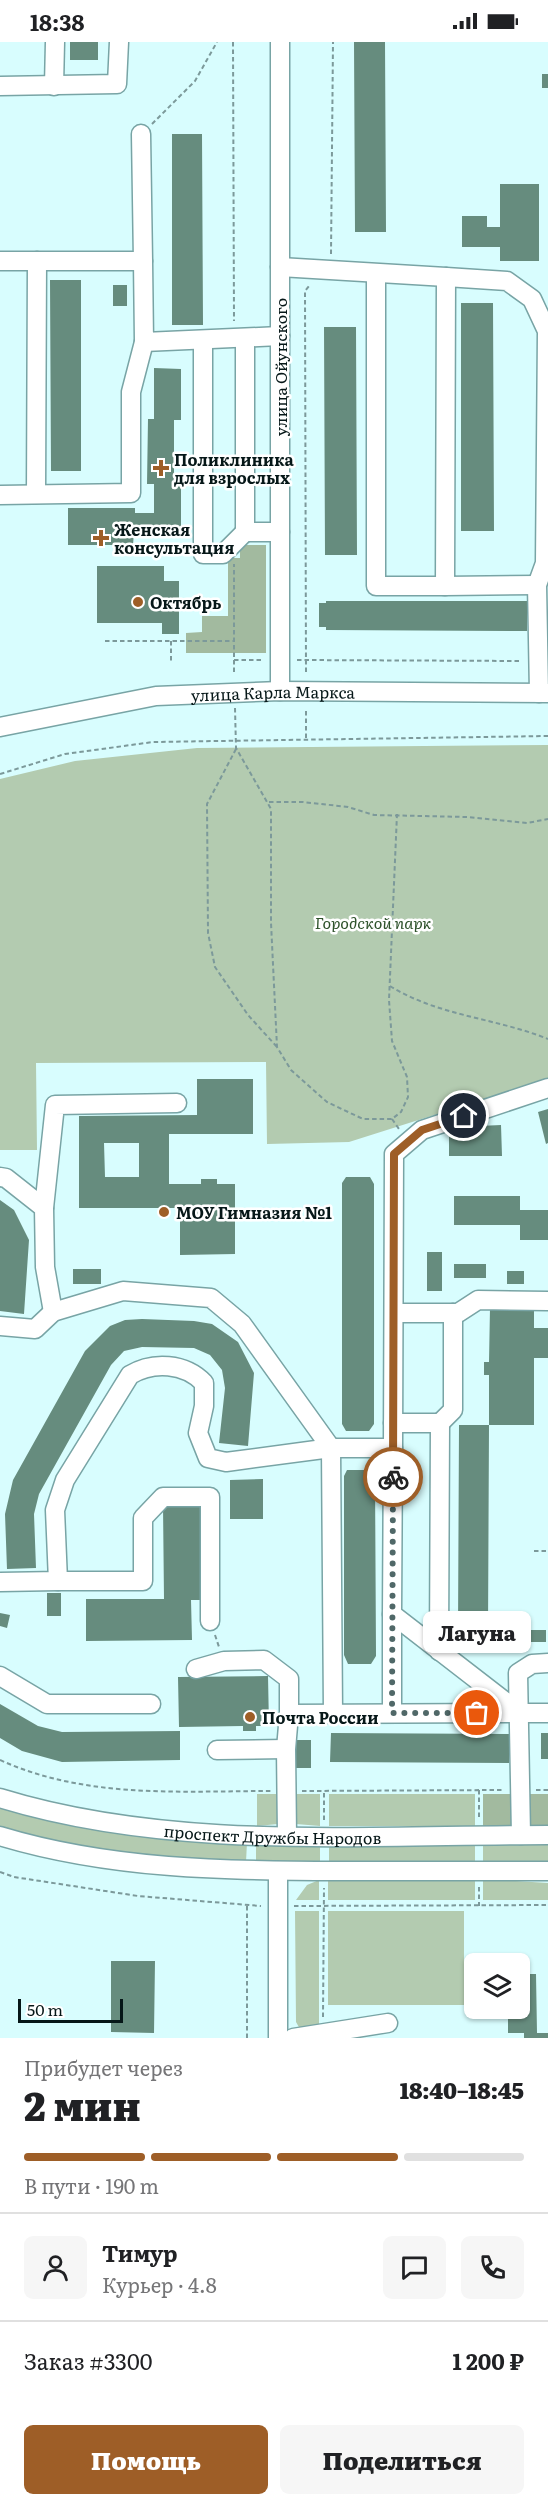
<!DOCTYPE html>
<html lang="ru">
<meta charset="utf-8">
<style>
body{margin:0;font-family:Literata,serif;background:#f6f6f6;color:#202124;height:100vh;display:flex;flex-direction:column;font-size:22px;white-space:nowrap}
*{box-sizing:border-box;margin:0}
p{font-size:20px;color:#757577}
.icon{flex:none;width:33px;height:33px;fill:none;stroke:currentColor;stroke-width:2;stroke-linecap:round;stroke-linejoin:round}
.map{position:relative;height:1996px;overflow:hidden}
.side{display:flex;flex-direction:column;background:#fff;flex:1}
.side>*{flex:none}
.buttons{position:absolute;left:464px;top:1911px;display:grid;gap:12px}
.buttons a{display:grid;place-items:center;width:66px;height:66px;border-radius:9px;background:#fff;box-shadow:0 2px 4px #0004;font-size:30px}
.scale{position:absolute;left:18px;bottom:15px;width:105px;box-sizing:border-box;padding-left:6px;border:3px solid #061718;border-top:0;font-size:16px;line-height:21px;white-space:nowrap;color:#061718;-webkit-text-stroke:4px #fff;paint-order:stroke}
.pin{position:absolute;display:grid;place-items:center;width:51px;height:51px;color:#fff;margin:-26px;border:3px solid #fff;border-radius:50%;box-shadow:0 2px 6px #0007}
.courier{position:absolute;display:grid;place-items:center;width:60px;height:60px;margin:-30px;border:4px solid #9e5e27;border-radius:50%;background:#fff;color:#222;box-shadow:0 2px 8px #0007}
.bubble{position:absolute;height:42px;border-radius:9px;background:#fff;box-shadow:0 2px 4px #0004;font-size:20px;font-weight:800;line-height:42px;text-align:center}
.overview em{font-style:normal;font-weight:800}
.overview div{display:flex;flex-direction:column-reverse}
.overview{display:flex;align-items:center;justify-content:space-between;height:102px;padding:0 24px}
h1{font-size:39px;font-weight:800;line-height:45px}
.bar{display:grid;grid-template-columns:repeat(4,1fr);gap:9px 6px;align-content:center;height:72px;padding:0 24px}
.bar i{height:8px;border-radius:4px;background:#e0e0e0}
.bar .selected{background:#9e5e27}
.bar p{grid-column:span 4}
.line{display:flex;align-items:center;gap:15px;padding:0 24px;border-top:2px solid #e0e0e0}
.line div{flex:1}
.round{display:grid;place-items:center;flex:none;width:63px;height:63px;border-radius:9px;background:#f6f6f6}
.button{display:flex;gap:12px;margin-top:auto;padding:12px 24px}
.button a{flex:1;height:69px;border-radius:9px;background:#9e5e27;color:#fff;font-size:24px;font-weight:800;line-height:69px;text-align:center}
.button a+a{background:#f6f6f6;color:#202124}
.status{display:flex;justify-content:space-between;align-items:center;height:42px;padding:0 30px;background:#fff;direction:ltr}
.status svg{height:16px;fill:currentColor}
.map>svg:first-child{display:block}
.green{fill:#b3cbb0}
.forest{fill:#a2ba9f}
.building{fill:#668c7e;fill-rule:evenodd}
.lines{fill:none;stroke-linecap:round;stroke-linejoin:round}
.minor-casing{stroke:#78a4a5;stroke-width:21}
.path{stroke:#7c999a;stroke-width:2;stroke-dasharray:4.5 3;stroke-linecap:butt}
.minor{stroke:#fff;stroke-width:18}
.done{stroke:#506868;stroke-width:6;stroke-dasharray:0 10.8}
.route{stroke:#9e5e27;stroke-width:8}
.poi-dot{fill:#9e5e27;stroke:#fff;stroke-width:2}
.labels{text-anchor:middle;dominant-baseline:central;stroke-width:5;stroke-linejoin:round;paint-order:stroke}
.street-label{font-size:16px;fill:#061718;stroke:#fff}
.poi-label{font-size:16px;font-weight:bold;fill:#061718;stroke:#fff;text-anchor:start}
.park-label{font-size:16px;font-style:italic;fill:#2e522b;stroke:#fff}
</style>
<div class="status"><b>18:38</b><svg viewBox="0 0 49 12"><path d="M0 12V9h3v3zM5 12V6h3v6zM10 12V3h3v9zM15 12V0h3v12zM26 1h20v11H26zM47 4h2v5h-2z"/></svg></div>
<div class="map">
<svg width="548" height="1996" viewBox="0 0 548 1996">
<rect width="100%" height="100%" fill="#d8fdfe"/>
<path class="green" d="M548,703v334l-199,63 -82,2 -1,-82 -230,1 1,87h-37v-371l75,-18 122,-13z
M257,1752h25l-4,30 -21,2z
M291,1752h29v32l-24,-2z
M329,1752h146v32h-146z
M0,1766c80,24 163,30 247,34l-1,20c-83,-5 -166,-11 -246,-35z
M256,1800l64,1v20l-64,-1z
M329,1801h146v20h-146z
M483,1801h65v20h-65z
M328,1837h147v21h-147z
M483,1837l65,4v17h-65z
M319,1838v20h-23l11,-15z
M295,1869h24v119l-19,-1 -4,-7z
M328,1869h136v94h-136z"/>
<path class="forest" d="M240,503h26v108h-80v-20l16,-1v-16h26v-58h12z
M483,1752h65v32h-65z"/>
<path class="building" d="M70,0h28v18h-28z
M354,0h31l1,190h-31z
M542,32h6v14h-6z
M172,92h30l1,191h-31z
M500,142h39v77h-39v-14h-38v-31h25v11h13z
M50,238h31v191h-30z
M113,243h14v21h-14z
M461,261h32l1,228h-33z
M324,285h32l1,228h-32z
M154,326l27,1v51h-7v64h7v53h-27v-5h-20l-1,13h-65v-37h67v5h19v-29h-7l1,-65h6z
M97,524h67v15h15v53h-17v-11h-65z
M326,559h201v30l-201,-1v-3h-7v-24h7z
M197,1037h56v55h-84v50h32v-5h16v5h18v70l-55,1v-47h-101v-92l118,-1zM104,1101h35v34h-34z
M548,1067v34l-2,1 -8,-32z
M501,1083l1,31h-53v-23h30v-7z
M346,1135h24l4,7v240l-5,7h-23l-4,-7v-241z
M454,1154h66v14h28v30h-28v-15h-66z
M0,1158l14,10 15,30 -5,74 -24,-3z
M427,1210h15v39h-15z
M454,1222h32v14h-32z
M73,1227h28v15h-28z
M507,1229h17v13h-17z
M490,1266h44v20h14v30h-14v67h-45v-50h-5v-13h5z
M142,1277l52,2 18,3 26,18 16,31 -6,73 -29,-3 6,-55 -3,-18 -12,-15 -16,-7 -52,-1 -18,4 -13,14 -72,129 -5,20 2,54 -29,1 -2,-55 8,-34 72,-129 25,-25 15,-6z
M459,1383h30l-1,205h-30z
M347,1428h24l4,6 1,180 -5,8h-23l-4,-9v-179z
M263,1437v40h-33v-39z
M163,1463h40l1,95h-13l1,40 -106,1v-42h78z
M47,1551h14v23h-14z
M0,1571l10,2 -3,13 -7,-2z
M525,1588h21v12h-21z
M268,1634l1,50h-13v5h-13v-5l-64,1 -1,-50z
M0,1662l38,22 24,6 118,-1v29l-118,2 -40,-11 -22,-13z
M331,1691l178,1v29l-179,-1z
M541,1691h7v26h-7z
M296,1698h15v28h-15z
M111,1919h44l-1,72 -43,-1z
M519,1932h17l1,59h11v5h-24v-5h-16v-25h11z"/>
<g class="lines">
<defs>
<g id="minor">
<path d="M0,44l117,-2 2,-42"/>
<path d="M54,44l1,-44"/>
<path d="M141,92l2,127"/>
<path d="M0,219h143l1,81 136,-6"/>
<path d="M280,225l166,10 -1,309 92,-1"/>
<path d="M376,232v312h69"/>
<path d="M446,235l61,4 25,18 15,32 -2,232 -8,22 2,108"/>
<path d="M245,297v193h35"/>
<path d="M203,299v213h20l22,-22"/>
<path d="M36,452l1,-233"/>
<path d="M0,453l131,-2v-101l13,-50"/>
<path d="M280,649v-649"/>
<path id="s1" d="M0,685l156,-31 124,-5 268,2"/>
<path d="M0,1135l6,1 38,30 1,59 8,45"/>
<path d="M44,1166l11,-103 122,-2"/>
<path d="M394,1271h64l20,-13 70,1"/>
<path d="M0,1284l35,3 18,-17 70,-21 88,7 31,26 89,124 2,265"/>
<path d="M393,1381h47l-1,228"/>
<path d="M440,1381l13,-13v-97"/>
<path d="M58,1539h85v-63l20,-21h47v124"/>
<path d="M0,1540l58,-1 -3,-71 10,-30 65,-105c23,-14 55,-12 74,8v23l-6,27 10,25 18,4 105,-14h62l1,-294 28,-24 126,-42"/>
<path d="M392,1572v99"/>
<path d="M196,1627l28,-8 40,-1 25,19v35"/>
<path d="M0,1634l47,28h104"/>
<path d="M520,1671h28"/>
<path d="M217,1708l69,-1"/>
<path id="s2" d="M0,1756c172,53 369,37 548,37"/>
<path d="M287,1793l-1,-86 3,-35 231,-1 -128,-99 1,-166"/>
<path d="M521,1793l-3,-162 14,-9 16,-1"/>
<path d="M0,1794c109,33 226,35 338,35 70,0 140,0 210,0"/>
<path d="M278,1829v167"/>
<path d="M293,1996l95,-15"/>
</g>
</defs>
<use href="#minor" class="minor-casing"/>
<path class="path" d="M233,0l1,279
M152,82l43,-43 22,-39
M331,212l2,-212
M105,599h129
M171,599v22
M234,618h30
M297,618l224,1
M234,630v-108
M306,630l-1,-381 4,-5
M235,666l1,40 35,61v114l6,124 14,23 36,32 36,17h29l9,-7 7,-15 -1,-20 -15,-36 -3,-41 8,-186
M306,696v-29
M236,707l-29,55 1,129 7,34 33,48 29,32
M0,732l65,-20 88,-12 395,-6
M269,760h34l45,5 26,8 94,2 59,6 21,-4
M390,944c48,30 106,32 158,53
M392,1077l7,10
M534,1509h14
M215,1593l4,12
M0,1718c86,39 180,31 272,31
M479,1748v30
M536,1748h12
M302,1749l201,-1
M324,1778v-29
M0,1830l14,5 124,19 123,10
M479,1845v19
M247,1864v132
M294,1864l254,-1
M323,1975l1,-129"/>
<use href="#minor" class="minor"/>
</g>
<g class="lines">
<path class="done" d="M393,1435l-1,236h85"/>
<path class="route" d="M393,1435l1,-323 28,-24 42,-14"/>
</g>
<g class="poi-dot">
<path d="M158 417h6v6h6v6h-6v6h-6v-6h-6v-6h6z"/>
<path d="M98 487h6v6h6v6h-6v6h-6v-6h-6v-6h6z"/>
<circle cx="138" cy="560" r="6"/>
<circle cx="164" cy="1170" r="6"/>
<circle cx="250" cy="1675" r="6"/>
</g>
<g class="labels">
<g class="street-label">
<text transform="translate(280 325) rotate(-90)">улица Ойунского</text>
<text stroke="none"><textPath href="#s1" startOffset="276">улица Карла Маркса</textPath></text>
<text stroke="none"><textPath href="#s2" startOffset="276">проспект Дружбы Народов</textPath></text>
</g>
<g class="poi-label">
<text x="174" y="417">Поликлиника<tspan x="174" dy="18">для взрослых</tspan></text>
<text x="114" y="487">Женская<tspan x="114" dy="18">консультация</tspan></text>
<text x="150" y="560">Октябрь</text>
<text x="176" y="1170">МОУ Гимназия №1</text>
<text x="262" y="1675">Почта России</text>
</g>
<g class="park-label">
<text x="373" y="880">Городской парк</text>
</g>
</g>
</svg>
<div class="buttons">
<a><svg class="icon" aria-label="layers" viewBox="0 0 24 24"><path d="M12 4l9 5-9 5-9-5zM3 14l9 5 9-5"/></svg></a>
</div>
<div class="scale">50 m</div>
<div class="pin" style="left:477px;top:1671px;background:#ea580c"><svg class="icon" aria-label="bag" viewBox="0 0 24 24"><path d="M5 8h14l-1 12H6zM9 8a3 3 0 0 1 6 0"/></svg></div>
<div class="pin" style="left:464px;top:1074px;background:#1f2937"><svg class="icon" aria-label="home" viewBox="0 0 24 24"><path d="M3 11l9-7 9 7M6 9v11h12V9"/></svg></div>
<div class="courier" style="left:393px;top:1435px"><svg class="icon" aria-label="bike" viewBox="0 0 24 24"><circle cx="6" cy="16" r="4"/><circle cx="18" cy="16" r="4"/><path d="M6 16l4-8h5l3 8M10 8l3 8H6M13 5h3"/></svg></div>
<div class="bubble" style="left:423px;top:1569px;width:108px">Лагуна</div>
</div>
<section class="side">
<div class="overview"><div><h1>2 мин</h1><p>Прибудет через</p></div><em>18:40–18:45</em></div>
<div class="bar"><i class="selected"></i><i class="selected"></i><i class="selected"></i><i></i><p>В пути · 190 m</p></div>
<div class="line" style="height:108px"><a class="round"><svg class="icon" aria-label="person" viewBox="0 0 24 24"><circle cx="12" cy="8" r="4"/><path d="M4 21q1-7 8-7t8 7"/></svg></a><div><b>Тимур</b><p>Курьер · 4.8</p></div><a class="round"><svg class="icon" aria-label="chat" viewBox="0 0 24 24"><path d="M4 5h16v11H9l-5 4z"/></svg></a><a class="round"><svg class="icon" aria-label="phone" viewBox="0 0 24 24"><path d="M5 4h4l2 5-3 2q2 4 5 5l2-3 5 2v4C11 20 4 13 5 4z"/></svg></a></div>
<div class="line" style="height:78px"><div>Заказ #3300</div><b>1 200 ₽</b></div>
<div class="button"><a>Помощь</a><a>Поделиться</a></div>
</section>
